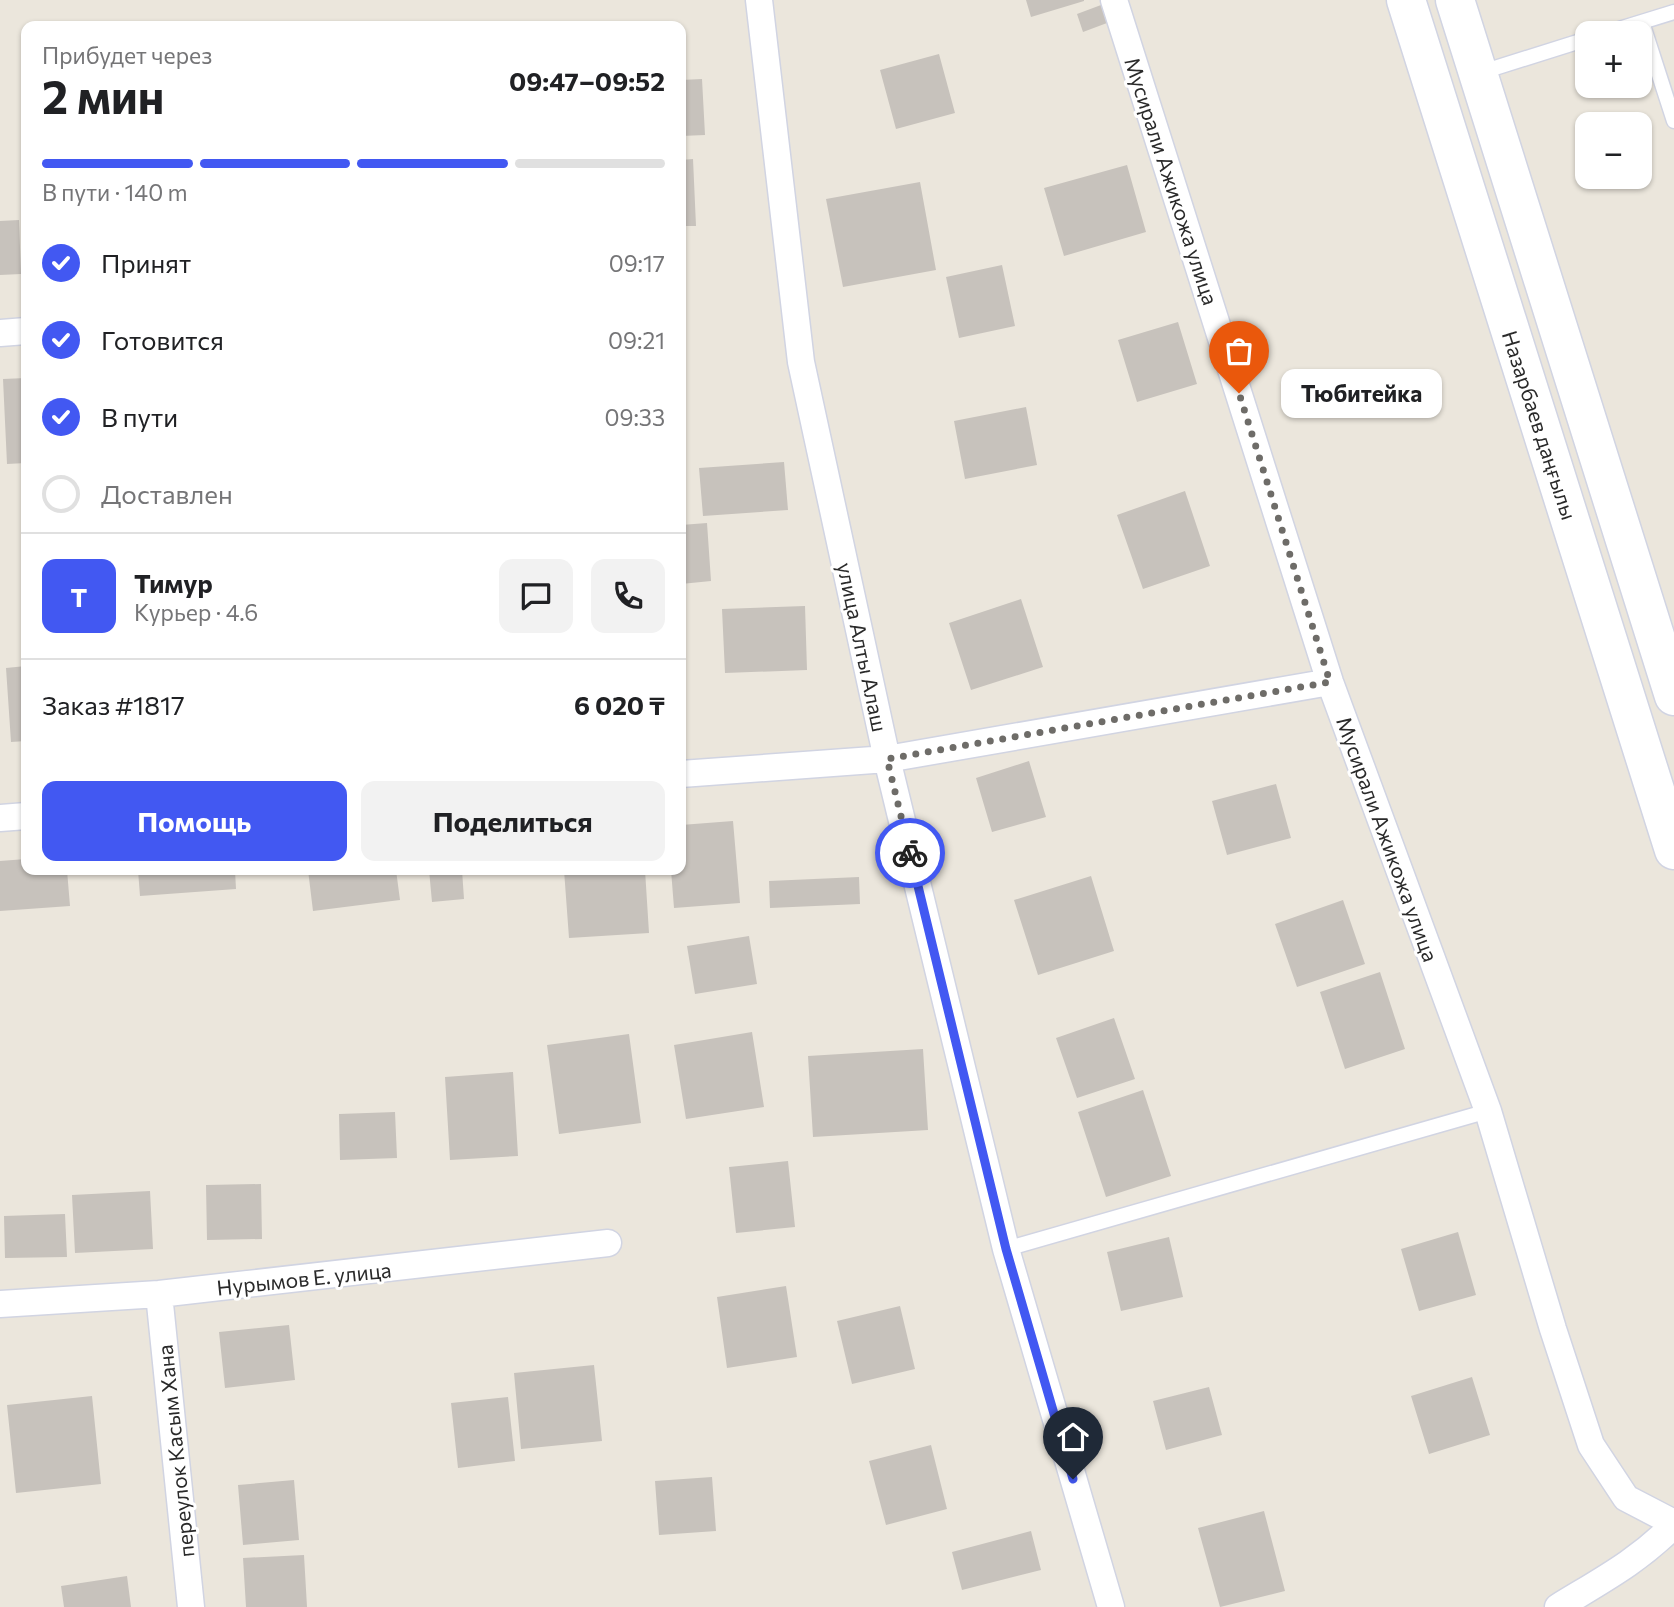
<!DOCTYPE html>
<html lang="ru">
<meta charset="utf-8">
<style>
body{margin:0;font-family:Commissioner,sans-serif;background:#f2f2f2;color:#202124;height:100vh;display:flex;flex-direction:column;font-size:26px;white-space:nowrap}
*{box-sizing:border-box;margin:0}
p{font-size:23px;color:#757577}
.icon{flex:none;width:38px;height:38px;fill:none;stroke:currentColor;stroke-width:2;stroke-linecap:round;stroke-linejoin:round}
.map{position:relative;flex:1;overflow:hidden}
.panel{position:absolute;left:21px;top:21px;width:665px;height:854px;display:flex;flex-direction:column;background:#fff;border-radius:14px;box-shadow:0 2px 5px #0004}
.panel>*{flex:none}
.buttons{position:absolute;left:1575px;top:21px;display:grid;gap:14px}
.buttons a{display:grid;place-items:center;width:77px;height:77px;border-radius:14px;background:#fff;box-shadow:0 2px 5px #0004;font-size:35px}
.pin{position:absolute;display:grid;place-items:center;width:60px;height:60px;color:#fff;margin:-72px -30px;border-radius:50% 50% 50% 0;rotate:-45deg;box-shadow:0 0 7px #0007}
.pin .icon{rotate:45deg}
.courier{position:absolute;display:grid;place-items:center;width:70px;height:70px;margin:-35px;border:5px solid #4258f2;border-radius:50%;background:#fff;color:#222;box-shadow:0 2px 9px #0007}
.bubble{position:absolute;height:49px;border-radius:14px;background:#fff;box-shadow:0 2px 5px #0004;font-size:23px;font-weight:700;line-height:49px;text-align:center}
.head em{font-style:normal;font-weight:700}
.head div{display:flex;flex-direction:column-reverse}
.head{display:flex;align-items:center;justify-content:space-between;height:119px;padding:0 21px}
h1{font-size:46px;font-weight:700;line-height:52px}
.bar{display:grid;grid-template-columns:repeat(4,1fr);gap:10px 7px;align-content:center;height:84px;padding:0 21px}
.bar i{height:9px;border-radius:5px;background:#e0e0e0}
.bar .active{background:#4258f2}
.bar p{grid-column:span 4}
.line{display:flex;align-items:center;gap:18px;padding:0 21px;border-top:2px solid #e0e0e0}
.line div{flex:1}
.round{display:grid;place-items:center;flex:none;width:74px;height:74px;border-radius:14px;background:#f2f2f2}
ol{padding:0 21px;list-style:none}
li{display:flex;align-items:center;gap:21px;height:77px}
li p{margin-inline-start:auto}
li .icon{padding:7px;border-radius:50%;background:#4258f2;color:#fff;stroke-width:4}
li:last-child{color:#757577}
li i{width:38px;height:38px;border:4px solid #e0e0e0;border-radius:50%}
.action{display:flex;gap:14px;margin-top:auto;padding:14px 21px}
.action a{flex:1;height:80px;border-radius:14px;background:#4258f2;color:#fff;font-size:28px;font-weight:700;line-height:80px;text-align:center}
.action a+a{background:#f2f2f2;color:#202124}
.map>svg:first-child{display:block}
.building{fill:#c7c2bc}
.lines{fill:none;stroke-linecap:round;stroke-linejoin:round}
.service-casing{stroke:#d1d4e2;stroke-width:17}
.minor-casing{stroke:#d1d4e2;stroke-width:29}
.secondary-casing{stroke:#d1d4e2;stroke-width:41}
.service{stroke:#fff;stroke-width:14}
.minor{stroke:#fff;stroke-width:26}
.secondary{stroke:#fff;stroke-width:38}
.done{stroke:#6e6c68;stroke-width:7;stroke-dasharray:0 12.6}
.route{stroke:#4258f2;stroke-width:9}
.labels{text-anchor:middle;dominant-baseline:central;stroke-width:6;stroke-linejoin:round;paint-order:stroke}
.street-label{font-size:21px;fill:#2a2a2a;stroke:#fff}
</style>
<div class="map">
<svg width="1674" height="1607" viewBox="0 0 1674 1607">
<rect width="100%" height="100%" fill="#ebe6dc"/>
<path class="building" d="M1026,0h58v1l-53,16z
M1101,5l6,18 -24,9 -6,-18z
M939,54l16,59 -59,16 -16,-59z
M702,79l3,56 -24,1v-56z
M693,159l3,67h-15v-66z
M1127,165l19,67 -82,24 -20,-68z
M920,182l16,88 -93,17 -17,-88z
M19,220l2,54 -21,1v-54z
M1002,265l13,61 -56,12 -13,-61z
M1178,322l19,62 -60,18 -19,-62z
M26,378v85l-19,1 -4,-85z
M1026,407l11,58 -72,14 -11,-58z
M784,462l4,48 -85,6 -4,-48z
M1185,491l25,75 -67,23 -26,-74z
M707,523l4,58 -30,3v-59z
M1021,599l22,68 -72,23 -22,-67z
M805,606l2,64 -82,3 -3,-64z
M26,666v75l-15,1 -5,-74z
M1029,761l17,56 -54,15 -16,-54z
M1276,784l15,54 -64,17 -15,-54z
M733,821l7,82 -66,5 -3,-38h10v-45z
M26,859v11h41l3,36 -70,5v-50z
M138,870h97l1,19 -96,7z
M308,870h88l4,30 -87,11z
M429,870h33l2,29 -32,3z
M564,870h81l4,63 -80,5z
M1091,876l23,75 -76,24 -24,-75z
M859,877l1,27 -90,4 -1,-27z
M1343,900l22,64 -68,23 -22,-63z
M749,936l8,48 -62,10 -8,-48z
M1380,972l25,77 -60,20 -25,-77z
M1114,1018l21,61 -58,19 -21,-60z
M752,1032l12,75 -78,12 -12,-74z
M629,1034l12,89 -82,11 -12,-89z
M923,1049l5,81 -115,7 -5,-81z
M513,1072l5,84 -68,4 -5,-83z
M1143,1090l28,86 -65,21 -28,-85z
M395,1112l2,46 -57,2 -1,-46z
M788,1161l7,66 -59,6 -7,-66z
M261,1184l1,55 -55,1 -1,-55z
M150,1191l3,58 -78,4 -3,-58z
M65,1214l2,43 -62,1 -1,-42z
M1458,1232l18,63 -57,16 -18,-62z
M1169,1237l14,60 -62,14 -14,-59z
M786,1286l11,71 -70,11 -10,-71z
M900,1306l15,63 -63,15 -15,-63z
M289,1325l6,55 -70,8 -6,-56z
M594,1365l8,76 -81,8 -7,-76z
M1472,1377l18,58 -61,19 -18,-58z
M1209,1387l13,48 -56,15 -13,-49z
M92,1396l9,88 -85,9 -9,-88z
M508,1397l7,64 -57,7 -7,-65z
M931,1445l16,64 -61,16 -17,-64z
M712,1477l4,54 -57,4 -4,-54z
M294,1480l5,60 -56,5 -5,-60z
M1264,1511l21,80 -65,16 -22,-79z
M1031,1531l10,39 -79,20 -10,-38z
M304,1555l3,52h-61l-3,-49z
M127,1576l4,31h-67l-3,-21z"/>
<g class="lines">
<defs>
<path id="service" d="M1642,22l32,99
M1606,33l68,-21
M1479,73l108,-34
M1006,1249l482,-138"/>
<path id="minor" d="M759,0l42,362 86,397 119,490 105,358
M1114,0l216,682 158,429 65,218 38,116 35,53 48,25
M0,333l26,-2
M681,774l206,-15 443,-77
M0,818l26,-2
M159,1294l32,313
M0,1304l159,-10 449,-51
M1558,1607c44,-27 79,-45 116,-82"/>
<path id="secondary" d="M1406,0l268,850
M1455,0l219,696"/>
</defs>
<use href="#service" class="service-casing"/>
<use href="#minor" class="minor-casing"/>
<use href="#secondary" class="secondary-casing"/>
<use href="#service" class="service"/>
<use href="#minor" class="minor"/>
<use href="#secondary" class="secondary"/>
</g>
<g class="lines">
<path class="done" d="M910,853l-23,-94 443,-77 -91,-289"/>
<path class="route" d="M910,853l96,396 67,230"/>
</g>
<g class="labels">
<g class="street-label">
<text transform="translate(1172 181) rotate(72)">Мусирали Ажикожа улица</text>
<text transform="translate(1540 425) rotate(72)">Назарбаев даңғылы</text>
<text transform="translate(863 647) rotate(78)">улица Алты Алаш</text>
<text transform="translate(1388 839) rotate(70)">Мусирали Ажикожа улица</text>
<text transform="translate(304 1278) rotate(-6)">Нурымов Е. улица</text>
<text transform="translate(175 1451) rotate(-96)">переулок Касым Хана</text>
</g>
</g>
</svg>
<div class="buttons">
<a>+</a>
<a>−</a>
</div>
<div class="pin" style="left:1239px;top:393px;background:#ea580c"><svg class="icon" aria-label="bag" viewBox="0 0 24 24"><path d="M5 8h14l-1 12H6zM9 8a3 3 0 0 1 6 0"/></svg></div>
<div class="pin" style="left:1073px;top:1479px;background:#1f2937"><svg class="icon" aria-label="home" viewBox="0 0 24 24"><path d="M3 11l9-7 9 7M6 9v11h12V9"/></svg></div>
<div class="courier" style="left:910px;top:853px"><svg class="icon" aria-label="bike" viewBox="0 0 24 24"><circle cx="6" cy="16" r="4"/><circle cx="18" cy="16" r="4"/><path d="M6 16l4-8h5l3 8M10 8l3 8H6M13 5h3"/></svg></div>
<div class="bubble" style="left:1281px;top:369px;width:161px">Тюбитейка</div>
<section class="panel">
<div class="head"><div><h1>2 мин</h1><p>Прибудет через</p></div><em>09:47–09:52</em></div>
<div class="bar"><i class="active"></i><i class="active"></i><i class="active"></i><i></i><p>В пути · 140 m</p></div>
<ol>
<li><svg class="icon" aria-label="check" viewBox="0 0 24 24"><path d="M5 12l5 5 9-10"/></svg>Принят<p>09:17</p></li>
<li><svg class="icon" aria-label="check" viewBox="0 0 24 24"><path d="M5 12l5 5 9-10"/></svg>Готовится<p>09:21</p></li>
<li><svg class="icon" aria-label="check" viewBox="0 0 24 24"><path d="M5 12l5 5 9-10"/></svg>В пути<p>09:33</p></li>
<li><i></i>Доставлен</li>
</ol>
<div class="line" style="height:126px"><b class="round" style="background:#4258f2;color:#fff">Т</b><div><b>Тимур</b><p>Курьер · 4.6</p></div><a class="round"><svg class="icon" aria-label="chat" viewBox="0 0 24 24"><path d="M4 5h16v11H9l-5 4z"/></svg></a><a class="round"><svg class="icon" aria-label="phone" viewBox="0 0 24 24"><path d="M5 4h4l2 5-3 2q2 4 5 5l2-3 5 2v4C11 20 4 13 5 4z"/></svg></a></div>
<div class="line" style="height:91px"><div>Заказ #1817</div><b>6 020 ₸</b></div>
<div class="action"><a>Помощь</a><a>Поделиться</a></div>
</section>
</div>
